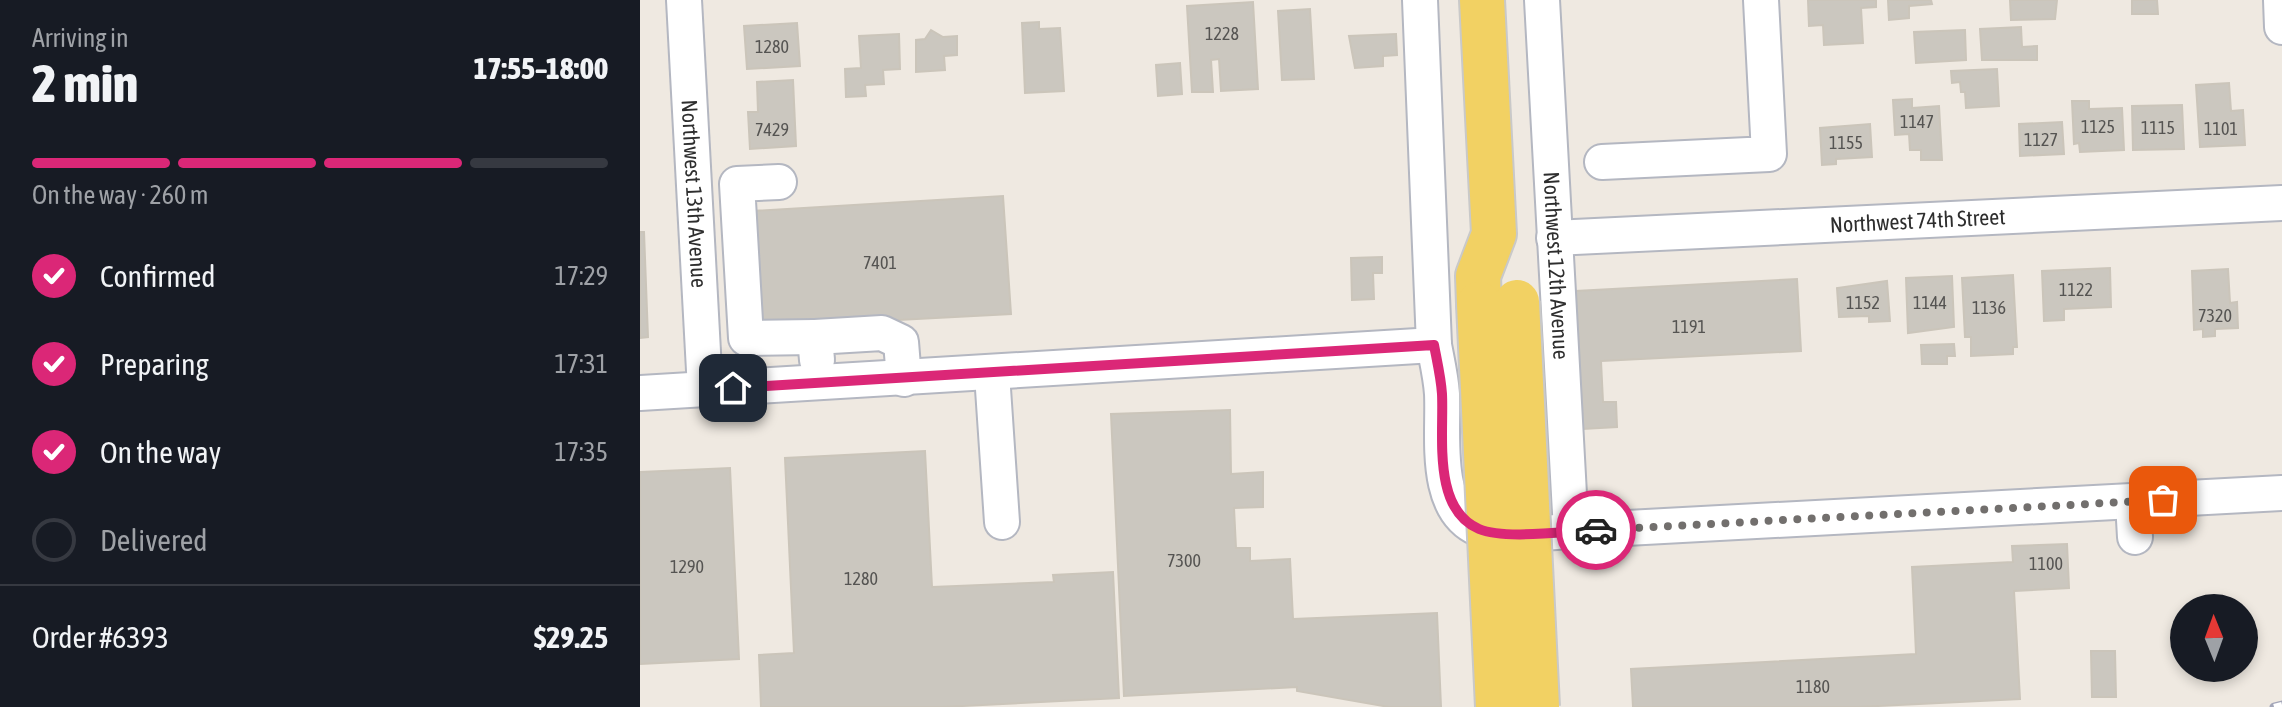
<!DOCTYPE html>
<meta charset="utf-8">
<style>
body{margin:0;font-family:"Asap Condensed",sans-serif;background:#20242c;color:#f1f3f6;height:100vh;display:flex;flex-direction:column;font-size:30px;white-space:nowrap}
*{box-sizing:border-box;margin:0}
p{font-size:26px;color:#9ea1a6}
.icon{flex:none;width:44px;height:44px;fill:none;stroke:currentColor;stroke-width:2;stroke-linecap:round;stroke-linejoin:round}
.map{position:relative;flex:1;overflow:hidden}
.side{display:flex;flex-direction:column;background:#171b24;width:640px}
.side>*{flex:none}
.needle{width:52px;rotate:359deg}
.tools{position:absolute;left:1530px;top:594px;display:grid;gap:16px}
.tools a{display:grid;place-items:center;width:88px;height:88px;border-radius:50%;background:#171b24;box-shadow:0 4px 12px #0003;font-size:40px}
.pin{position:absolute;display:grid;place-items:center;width:68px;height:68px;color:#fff;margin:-34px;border-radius:16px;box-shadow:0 4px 12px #0006}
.courier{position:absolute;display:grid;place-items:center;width:80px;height:80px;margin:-40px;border:6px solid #db2777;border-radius:50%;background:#fff;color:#222;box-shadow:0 2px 10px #0007}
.head em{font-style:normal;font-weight:800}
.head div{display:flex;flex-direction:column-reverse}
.head{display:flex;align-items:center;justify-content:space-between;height:136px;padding:0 32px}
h1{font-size:52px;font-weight:800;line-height:60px}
.bar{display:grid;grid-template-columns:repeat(4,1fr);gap:12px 8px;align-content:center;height:96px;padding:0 32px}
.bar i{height:10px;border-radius:6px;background:#363941}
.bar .on{background:#db2777}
.bar p{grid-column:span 4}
.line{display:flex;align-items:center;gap:20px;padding:0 32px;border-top:2px solid #363941}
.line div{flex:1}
ol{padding:0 32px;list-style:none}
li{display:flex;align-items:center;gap:24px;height:88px}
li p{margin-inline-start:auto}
li .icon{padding:8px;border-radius:50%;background:#db2777;color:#fff;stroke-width:4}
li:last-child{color:#9ea1a6}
li i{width:44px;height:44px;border:4px solid #363941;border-radius:50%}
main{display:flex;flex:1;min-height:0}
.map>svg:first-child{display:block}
.building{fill:#cbc7bf;stroke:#cbc5ba;stroke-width:2}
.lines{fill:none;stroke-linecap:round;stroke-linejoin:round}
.minor-casing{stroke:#b4b7c1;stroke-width:38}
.major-casing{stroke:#c9c9c9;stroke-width:48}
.minor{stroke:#fff;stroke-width:34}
.major{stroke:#f2d163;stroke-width:44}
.rail-casing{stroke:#a3a6b8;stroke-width:9}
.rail{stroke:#fff;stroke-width:6;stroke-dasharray:18;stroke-linecap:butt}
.major-bridge-casing{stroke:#c9c9c9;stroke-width:48;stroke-linecap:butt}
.major-bridge{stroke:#f2d163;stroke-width:44}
.done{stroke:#726f6d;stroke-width:8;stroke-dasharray:0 14.4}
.route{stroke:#db2777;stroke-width:10}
.labels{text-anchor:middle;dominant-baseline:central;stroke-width:7;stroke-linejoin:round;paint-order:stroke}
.number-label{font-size:18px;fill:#555452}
.street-label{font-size:22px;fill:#2e2e2e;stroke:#fff}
</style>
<main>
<section class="side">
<div class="head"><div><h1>2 min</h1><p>Arriving in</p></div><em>17:55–18:00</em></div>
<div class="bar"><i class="on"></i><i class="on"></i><i class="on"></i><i></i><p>On the way · 260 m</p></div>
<ol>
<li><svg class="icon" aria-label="check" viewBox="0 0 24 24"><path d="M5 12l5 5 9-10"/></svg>Confirmed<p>17:29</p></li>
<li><svg class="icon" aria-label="check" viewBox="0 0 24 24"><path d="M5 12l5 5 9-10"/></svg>Preparing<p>17:31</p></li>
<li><svg class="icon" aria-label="check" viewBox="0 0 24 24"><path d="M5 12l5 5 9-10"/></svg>On the way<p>17:35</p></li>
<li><i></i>Delivered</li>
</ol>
<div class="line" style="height:104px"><div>Order #6393</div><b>$29.25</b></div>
</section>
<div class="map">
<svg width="1642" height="707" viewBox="0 0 1642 707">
<rect width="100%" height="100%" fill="#efe9e1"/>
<path class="building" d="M1168,0h68v7l-15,1 2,35 -39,2 -1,-20 -14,1z
M1248,0h43l1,4 -23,2v12l-20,2z
M1370,0h47l-2,19 -44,1z
M1492,0h25l1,14h-26z
M613,2l5,87 -37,2 -2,-32 -8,1 2,32h-21l-5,-86z
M670,9l4,70 -32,1 -4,-69z
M399,22v7l21,-1 4,63 -39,2 -3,-70z
M157,23l3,43 -53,3 -3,-43z
M1381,27l1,20 15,-1v14h-55l-2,-31z
M291,30l12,7 14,-1v19l-13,1 1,14 -29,2v-32l9,-1z
M1325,30l1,30 -50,3 -2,-31z
M259,34l1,35 -17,1 1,14 -19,1 1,11 -20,1 -1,-28 16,-1 -2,-32z
M756,34l1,21 -14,1v10l-28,2 -6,-32z
M540,63l2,31 -24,2 -2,-31z
M1357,69l2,37 -33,2 -1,-16h-4l-1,-10 -8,1 -1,-12z
M153,80l3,66 -46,3 -2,-37h10l-1,-30z
M1589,83l2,28 12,-1 2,35 -45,2 -4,-62z
M1272,99v9l27,-2 3,54h-21v-10h-11l-1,-16 -14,1 -2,-35z
M1432,101h17v8l33,-1 2,42 -44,2 -1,-9 -5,1z
M1542,105l2,44 -51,1 -1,-44z
M1422,122l2,32 -44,2 -1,-32z
M1230,124l2,33 -36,2v5l-14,1 -2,-37z
M363,196l8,118 -246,13 -10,-13 -3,-103z
M0,232h4l4,105 -8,1z
M742,257v16h-9l1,26 -22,1 -1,-42z
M1470,268l1,39 -47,2v11l-20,1 -2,-50z
M1588,269l2,34 7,-1 1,26 -23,1v7l-12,1v-8l-9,1 -2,-59z
M1373,275l4,72h-4v7l-42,2v-19h-6l-3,-59z
M1312,276l2,51 -46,6 -2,-55z
M1157,279l4,72 -200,10 2,41h13l1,25 -34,2 -7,-138z
M1247,281l3,40 -21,1v-6l-30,1 -2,-29z
M1314,344l1,12h-8v8h-25l-1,-19z
M590,410l1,64 32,-2v35l-29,1 2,40h14v13l40,-2 3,60 144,-6 4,94h-52l-92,-16v-4l-173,9 -13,-282z
M285,451l7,136 122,-5 -1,-7 60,-3 6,126 -176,9h-182l-2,-52 35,-2 -9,-195z
M90,468l9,191 -99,5v-192z
M1427,544l2,44 -55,3 6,108 -162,8h-225l-2,-38 285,-15 -4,-87 101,-5 -1,-16z
M1451,651h24l1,46h-24z"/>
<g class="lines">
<defs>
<g id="minor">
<path id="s1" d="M44,0l21,389"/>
<path d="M780,0l14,345c3,16 7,33 8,49 2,41 -10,115 37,135 25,11 65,3 92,2l711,-38"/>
<path id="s2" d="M902,0l29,531"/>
<path d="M1641,0l1,27"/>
<path d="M962,162l167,-8 -8,-154"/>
<path d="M139,182l-42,2 9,154 69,-1"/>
<path id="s3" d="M914,238l728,-35"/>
<path d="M177,360l-2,-23 67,-4 19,9 3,37"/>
<path d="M352,374l10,148"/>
<path d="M0,393l794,-48"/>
<path d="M1493,502l2,35"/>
</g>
<path id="major" d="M839,304l-1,-28 16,-42 -12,-234"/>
</defs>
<use href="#minor" class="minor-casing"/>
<use href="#major" class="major-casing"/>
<use href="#minor" class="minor"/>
<use href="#major" class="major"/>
<defs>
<path id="rail" d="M1634,707l8,-2"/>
</defs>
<use href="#rail" class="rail-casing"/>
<use href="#rail" class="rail"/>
<defs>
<path id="major-bridge" d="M877,302l20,405
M839,304l19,403"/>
</defs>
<use href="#major-bridge" class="major-bridge-casing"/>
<use href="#major-bridge" class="major-bridge"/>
</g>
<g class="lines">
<path class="done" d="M956,530l567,-30"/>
<path class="route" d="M93,388l701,-43c3,16 7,33 8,49 2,41 -10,115 37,135 26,11 87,2 117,1"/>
</g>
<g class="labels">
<g class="number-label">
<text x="582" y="33">1228</text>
<text x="132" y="46">1280</text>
<text x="1277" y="121">1147</text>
<text x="1458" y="126">1125</text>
<text x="1518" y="127">1115</text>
<text x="1581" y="128">1101</text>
<text x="132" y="129">7429</text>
<text x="1401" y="139">1127</text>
<text x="1206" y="142">1155</text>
<text x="240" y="262">7401</text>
<text x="1436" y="289">1122</text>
<text x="1223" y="302">1152</text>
<text x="1290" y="302">1144</text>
<text x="1349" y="307">1136</text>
<text x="1575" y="315">7320</text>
<text x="1049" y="326">1191</text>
<text x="544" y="560">7300</text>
<text x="1406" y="563">1100</text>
<text x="47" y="566">1290</text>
<text x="221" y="578">1280</text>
<text x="1173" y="686">1180</text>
</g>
<g class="street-label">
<text stroke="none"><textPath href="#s1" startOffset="194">Northwest 13th Avenue</textPath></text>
<text stroke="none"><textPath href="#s3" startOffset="364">Northwest 74th Street</textPath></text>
<text stroke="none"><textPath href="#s2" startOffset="266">Northwest 12th Avenue</textPath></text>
</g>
</g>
</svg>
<div class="tools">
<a><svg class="needle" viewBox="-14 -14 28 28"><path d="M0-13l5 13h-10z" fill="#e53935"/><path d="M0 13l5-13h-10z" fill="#9ea1a6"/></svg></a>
</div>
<div class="pin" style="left:1523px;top:500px;background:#ea580c"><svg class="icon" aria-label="bag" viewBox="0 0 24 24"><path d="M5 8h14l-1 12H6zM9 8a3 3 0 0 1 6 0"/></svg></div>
<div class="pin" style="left:93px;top:388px;background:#1f2937"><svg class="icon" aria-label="home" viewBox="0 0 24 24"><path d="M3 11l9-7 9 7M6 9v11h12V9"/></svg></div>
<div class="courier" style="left:956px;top:530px"><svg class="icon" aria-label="car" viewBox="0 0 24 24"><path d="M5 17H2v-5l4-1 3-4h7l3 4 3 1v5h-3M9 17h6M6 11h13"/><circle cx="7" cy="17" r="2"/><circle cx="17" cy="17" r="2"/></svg></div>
</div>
</main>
